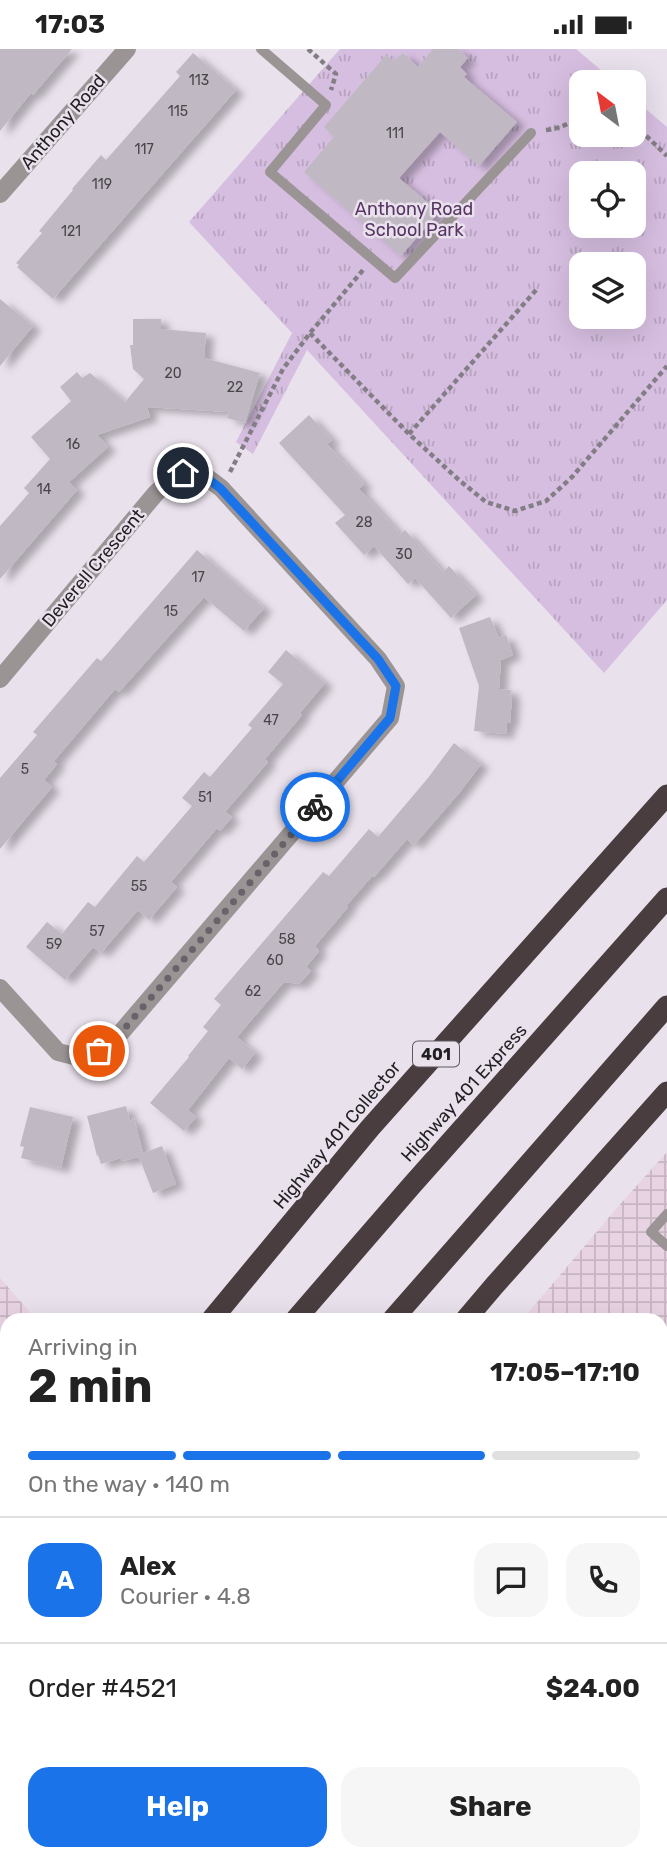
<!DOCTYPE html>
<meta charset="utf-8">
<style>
body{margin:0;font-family:Rubik,sans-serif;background:#f6f6f6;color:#222;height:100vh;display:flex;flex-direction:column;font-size:26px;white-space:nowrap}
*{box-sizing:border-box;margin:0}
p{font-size:23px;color:#767676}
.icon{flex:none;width:38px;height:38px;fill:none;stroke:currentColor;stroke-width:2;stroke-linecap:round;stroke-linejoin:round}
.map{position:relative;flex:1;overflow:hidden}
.sheet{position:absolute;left:0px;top:1264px;width:668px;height:548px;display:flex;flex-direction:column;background:#fff;border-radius:21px 21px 0 0;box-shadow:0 7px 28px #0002}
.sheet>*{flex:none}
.needle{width:46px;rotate:328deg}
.fabs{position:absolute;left:569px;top:21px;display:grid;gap:14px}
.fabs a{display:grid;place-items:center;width:77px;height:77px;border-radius:14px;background:#fff;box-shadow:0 7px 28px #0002;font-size:35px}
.pin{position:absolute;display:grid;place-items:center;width:60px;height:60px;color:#fff;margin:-30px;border:4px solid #fff;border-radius:50%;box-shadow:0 2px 7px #0007}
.courier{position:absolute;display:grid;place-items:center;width:70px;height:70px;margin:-35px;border:5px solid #1a73e8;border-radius:50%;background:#fff;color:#222;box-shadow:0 2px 9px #0007}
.overview em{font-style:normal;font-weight:700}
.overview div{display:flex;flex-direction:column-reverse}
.overview{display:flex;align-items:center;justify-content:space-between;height:119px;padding:0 28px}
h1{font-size:46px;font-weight:700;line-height:52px}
.bar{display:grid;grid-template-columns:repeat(4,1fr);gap:10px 7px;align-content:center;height:84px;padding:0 28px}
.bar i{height:9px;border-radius:5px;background:#e0e0e0}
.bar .on{background:#1a73e8}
.bar p{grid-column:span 4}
.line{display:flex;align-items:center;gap:18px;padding:0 28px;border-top:2px solid #e0e0e0}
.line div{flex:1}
.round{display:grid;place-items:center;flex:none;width:74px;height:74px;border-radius:21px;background:#f6f6f6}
.action{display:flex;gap:14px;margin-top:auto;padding:14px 28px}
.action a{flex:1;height:80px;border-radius:21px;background:#1a73e8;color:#fff;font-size:28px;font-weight:700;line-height:80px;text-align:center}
.action a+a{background:#f6f6f6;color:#222}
.status{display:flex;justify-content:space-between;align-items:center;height:49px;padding:0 35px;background:#fff;direction:ltr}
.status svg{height:19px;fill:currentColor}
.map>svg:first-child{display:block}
.industrial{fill:url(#industrial-grid)}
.grass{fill:url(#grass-tufts);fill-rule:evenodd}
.building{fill:#c0b9c3;filter:url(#shadow)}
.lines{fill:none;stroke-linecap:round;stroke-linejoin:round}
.path{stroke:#837e85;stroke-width:4.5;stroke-dasharray:5 3.5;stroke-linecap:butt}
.lane{stroke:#9b9495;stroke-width:10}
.street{stroke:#9b9495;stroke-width:18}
.highway{stroke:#493d3f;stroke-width:21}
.rail-casing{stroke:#4d494e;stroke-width:8}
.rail{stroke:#e9e1ec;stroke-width:5;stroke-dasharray:16;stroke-linecap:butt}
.highway-bridge{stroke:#493d3f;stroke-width:21}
.done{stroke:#676369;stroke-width:7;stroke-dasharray:0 12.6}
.route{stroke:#1a73e8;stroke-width:9}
.labels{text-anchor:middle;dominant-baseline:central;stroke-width:5;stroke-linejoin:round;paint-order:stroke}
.number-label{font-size:14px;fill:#49464a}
.shield{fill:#e9e1ec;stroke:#5d595f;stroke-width:2}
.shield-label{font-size:16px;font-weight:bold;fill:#211f22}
.street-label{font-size:18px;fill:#211f22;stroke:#e9e1ec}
.park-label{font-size:18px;fill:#583565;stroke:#e9e1ec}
</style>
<div class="status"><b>17:03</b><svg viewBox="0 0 49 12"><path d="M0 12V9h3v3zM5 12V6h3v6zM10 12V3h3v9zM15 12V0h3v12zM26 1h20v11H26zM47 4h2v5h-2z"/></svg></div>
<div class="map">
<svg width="667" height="1811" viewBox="0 0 667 1811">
<defs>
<pattern id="industrial-grid" width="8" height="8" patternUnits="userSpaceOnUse" patternTransform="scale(1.75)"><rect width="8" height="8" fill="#e8d3e2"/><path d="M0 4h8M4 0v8" fill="none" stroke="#c7b5c2"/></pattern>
<pattern id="grass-tufts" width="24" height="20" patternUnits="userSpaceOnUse" patternTransform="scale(1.75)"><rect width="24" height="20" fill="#d6bee0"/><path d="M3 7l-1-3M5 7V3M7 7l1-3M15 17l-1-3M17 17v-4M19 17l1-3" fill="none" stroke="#b7a3c0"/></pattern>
<filter id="shadow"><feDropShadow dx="8" dy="4.5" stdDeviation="3.5" flood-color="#0004"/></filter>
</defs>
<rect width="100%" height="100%" fill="#e9e1ec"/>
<path class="industrial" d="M667,1103v708h-596l5,-7h586v-534h-139l92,-109z
M0,1229l36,41h-29v76l-7,8z"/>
<path class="grass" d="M340,0h236l39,33h-34v53h53v-36l33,28v473l-63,73 -297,-323 -54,104 -17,-12 56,-109 -103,-111zM581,124h53v53h-53zM581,215h53v53h-53z"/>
<path class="building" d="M0,0h72l-39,46 -2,-2 -31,38z
M433,0h25l10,9 -8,9 7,7 -3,3 53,45 -38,44 -39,-34 -41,46 40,34 -38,44 -97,-84 30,-35 -10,-10 62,-72 8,6 9,-8 15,14z
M193,4l43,37 -183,209 -36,-32 2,-2 -3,-2 26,-30 -3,-2 34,-41 -1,-1 29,-34 5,5 74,-84 -4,-4z
M0,250l33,27 -33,40z
M133,270h28v10l45,4 -2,25 56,15 -15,50 -18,-5 2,-6 -82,-5 3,10 -53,18 11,12 -39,35 8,8 -77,89v-53l29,-33 -5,-5 26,-29 -19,-22 40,-36 -11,-14 17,-15 5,6 8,-5 35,29 19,-23 -11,-10 -3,-24h3z
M309,366l23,25 -5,4 37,40 -5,5 41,45 5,-4 38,42 6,-6 27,29 -25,23 -36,-40 -7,6 -34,-38 -10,9 -29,-32 10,-8 -66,-72z
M197,501l67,58 -20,23 -40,-34 -85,95 -4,-3 -61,72 3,3 -13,16 8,7 -52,62v-71l37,-43 -4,-3 64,-74 4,3z
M490,568l9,21 7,-3 7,20 -12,5 -2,29 12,1 -1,6h2l-2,27h-3l-1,11 -32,-3 5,-45 -20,-58z
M286,601l39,33 -25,30 2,2 -37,44 3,3 -43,50 7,5 -12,14 -3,-3 -46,54 6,5 -28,33 -11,-10 -37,43 -8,-6 -28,33 -39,-33 21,-25 15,12 26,-32 7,5 42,-51 7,6 48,-56 -10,-8 22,-26 6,5 42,-49 -4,-3 35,-41 -15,-12z
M454,694l27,21 -21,28 -46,53 -7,-6 -33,38 -1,-2 -27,31 2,1 -33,39 4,5 -13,16 5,4 -12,13 -15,-2 -47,55 18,16 -13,16 -13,-11 -41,52 8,7 -12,14 -34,-28 39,-46 -1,-1 20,-25 -5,-4 18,-22 -7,-6 109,-127 6,4 40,-47 9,8 50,-59z
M126,1057l4,15 4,-3 9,35 19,-7 14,38 -23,9 -14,-36 -17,4 -1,-3 -20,6 -3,-9 -1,1 -10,-40z
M30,1058l43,10 -12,51 -40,-10 3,-11 -4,-1z"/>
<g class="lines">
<path class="path" d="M308,0l28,25 -5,16
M634,75l33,32
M546,81c15,-2 25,-6 35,-17
M310,284l99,101 50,46 27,22 29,9 31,-10 26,-24 95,-111
M409,385l128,-145
M230,423l53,-103 27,-36 53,-63"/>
<path class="lane" d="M261,0l65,56 -56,67 125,106 136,-145
M667,1165l-16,18 16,14
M662,1749l5,5
M250,1804l6,7
M361,1804l5,7
M89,1811l6,-7
M437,1811l6,-7"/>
<path class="street" d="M0,145l127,-145
M0,630l156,-186c13,-12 26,-24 46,-18 6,2 13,9 19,13l157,171 18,27 -6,32 -278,325 -26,16 -28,-7 -58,-64
M662,1609l5,-6
M489,1811l6,-7"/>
<path class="highway" d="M212,1270l158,-191 297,-333
M296,1270l116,-134 255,-287
M393,1270l274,-313
M466,1270l28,-33 173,-194
M0,1527l7,-8
M0,1612l7,-8
M0,1730l7,-9"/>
<defs>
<path id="rail" d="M0,1784l7,8
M17,1804l6,7"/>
</defs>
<use href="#rail" class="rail-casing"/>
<use href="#rail" class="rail"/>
<path class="highway-bridge" d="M21,1811l6,-7"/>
</g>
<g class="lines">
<path class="done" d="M99,1002l13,-8 203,-236"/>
<path class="route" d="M183,424l20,2 17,13 158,171 18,27 -6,32 -75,89"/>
</g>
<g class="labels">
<g class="number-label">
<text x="199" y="31">113</text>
<text x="178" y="62">115</text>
<text x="395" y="84">111</text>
<text x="144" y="100">117</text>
<text x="102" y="135">119</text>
<text x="71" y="182">121</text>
<text x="173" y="324">20</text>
<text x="235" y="338">22</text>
<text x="73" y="395">16</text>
<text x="44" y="440">14</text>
<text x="364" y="473">28</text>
<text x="404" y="505">30</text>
<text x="198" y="528">17</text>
<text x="171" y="562">15</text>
<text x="271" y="671">47</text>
<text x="25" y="720">5</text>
<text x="205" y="748">51</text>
<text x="139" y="837">55</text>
<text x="97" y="882">57</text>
<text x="287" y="890">58</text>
<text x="54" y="895">59</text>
<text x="275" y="911">60</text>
<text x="253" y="942">62</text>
</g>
<rect class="shield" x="413" y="992.5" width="46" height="25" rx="5"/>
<g class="shield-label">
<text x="436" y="1005">401</text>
</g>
<g class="street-label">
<text transform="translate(63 73) rotate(-49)">Anthony Road</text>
<text transform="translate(93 519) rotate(-50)">Deverell Crescent</text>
<text transform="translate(464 1044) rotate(-48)">Highway 401 Express</text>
<text transform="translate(337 1086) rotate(-50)">Highway 401 Collector</text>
</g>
<g class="park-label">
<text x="414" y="160">Anthony Road<tspan x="414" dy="21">School Park</tspan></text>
</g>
</g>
</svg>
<div class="fabs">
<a><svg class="needle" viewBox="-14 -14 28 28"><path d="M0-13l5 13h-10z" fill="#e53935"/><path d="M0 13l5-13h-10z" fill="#767676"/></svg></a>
<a><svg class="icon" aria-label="locate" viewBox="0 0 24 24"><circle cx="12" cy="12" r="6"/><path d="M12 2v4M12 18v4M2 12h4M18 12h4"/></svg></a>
<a><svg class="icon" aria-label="layers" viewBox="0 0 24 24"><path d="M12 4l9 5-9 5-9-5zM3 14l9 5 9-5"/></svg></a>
</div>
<div class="pin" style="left:99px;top:1002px;background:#ea580c"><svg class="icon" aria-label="bag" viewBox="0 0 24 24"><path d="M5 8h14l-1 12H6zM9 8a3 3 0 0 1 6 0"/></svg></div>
<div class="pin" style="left:183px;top:424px;background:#1f2937"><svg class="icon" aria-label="home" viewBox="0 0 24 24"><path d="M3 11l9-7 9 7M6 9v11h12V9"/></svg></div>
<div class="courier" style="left:315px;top:758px"><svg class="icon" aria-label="bike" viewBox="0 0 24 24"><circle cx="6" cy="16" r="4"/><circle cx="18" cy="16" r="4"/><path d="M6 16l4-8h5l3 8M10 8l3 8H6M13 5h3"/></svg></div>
<section class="sheet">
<div class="overview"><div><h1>2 min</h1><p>Arriving in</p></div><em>17:05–17:10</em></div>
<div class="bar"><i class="on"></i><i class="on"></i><i class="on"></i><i></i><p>On the way · 140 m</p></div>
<div class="line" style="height:126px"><b class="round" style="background:#1a73e8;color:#fff">A</b><div><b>Alex</b><p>Courier · 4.8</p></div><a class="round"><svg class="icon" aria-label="chat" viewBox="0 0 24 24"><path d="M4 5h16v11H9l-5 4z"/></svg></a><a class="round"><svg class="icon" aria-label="phone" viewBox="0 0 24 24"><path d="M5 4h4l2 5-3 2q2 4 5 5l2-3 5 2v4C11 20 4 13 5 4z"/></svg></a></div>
<div class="line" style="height:91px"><div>Order #4521</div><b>$24.00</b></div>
<div class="action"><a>Help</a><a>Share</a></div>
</section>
</div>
